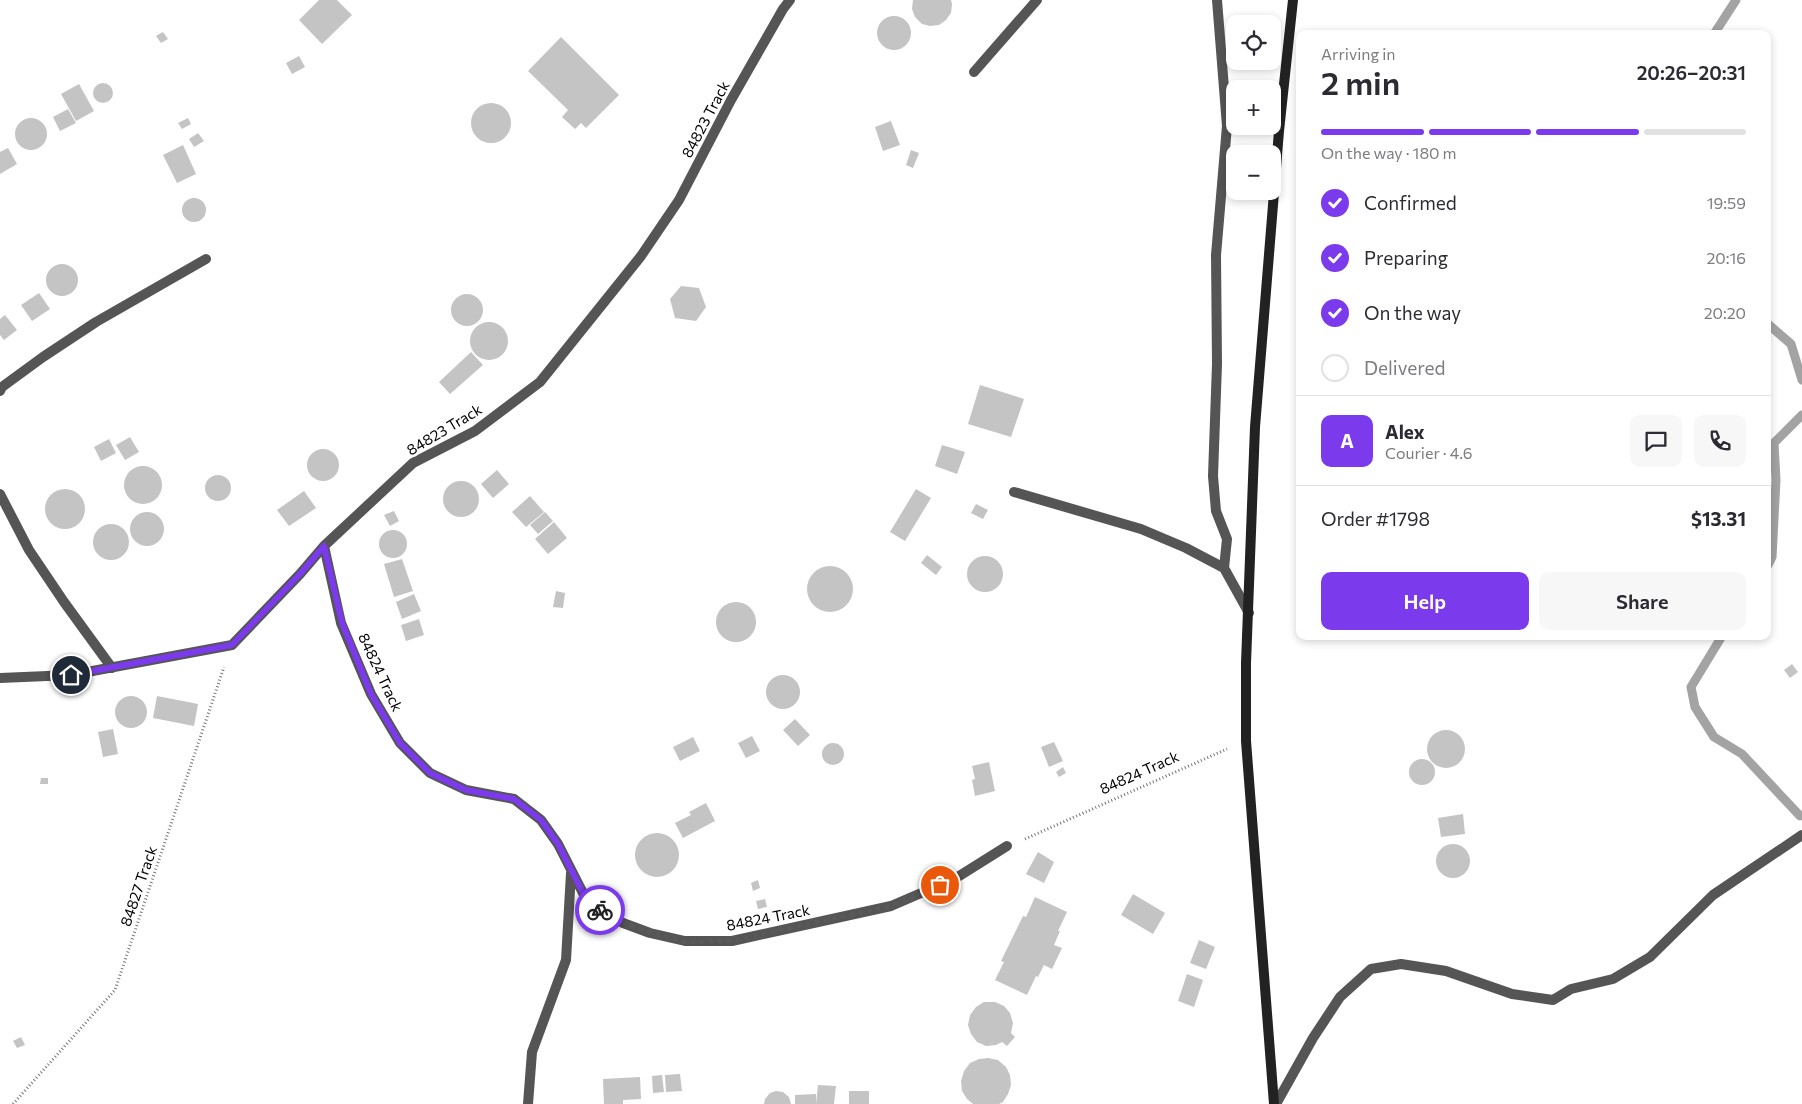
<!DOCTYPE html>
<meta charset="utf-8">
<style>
body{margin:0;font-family:Commissioner,sans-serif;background:#f7f7f7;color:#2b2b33;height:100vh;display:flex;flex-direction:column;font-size:19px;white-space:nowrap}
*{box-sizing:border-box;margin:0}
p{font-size:16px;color:#7c7c81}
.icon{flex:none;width:28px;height:28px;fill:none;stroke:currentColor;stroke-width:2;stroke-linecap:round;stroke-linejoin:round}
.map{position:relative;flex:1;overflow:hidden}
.panel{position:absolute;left:1296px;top:30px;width:475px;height:610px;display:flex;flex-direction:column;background:#fff;border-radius:10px;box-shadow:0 2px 8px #0003}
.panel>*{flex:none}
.fabs{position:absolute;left:1226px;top:15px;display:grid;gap:10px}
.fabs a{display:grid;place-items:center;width:55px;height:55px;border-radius:10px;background:#fff;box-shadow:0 2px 8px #0003;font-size:25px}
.pin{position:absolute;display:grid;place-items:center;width:42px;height:42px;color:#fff;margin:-21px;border:2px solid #fff;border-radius:50%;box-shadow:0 1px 5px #0007}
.courier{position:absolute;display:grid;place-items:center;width:50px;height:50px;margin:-25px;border:4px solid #7c3aed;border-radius:50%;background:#fff;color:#222;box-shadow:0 1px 6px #0007}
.summary em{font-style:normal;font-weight:600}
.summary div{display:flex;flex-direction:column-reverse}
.summary{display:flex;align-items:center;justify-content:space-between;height:85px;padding:0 25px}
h1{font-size:32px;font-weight:600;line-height:38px}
.bar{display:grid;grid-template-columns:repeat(4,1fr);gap:8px 5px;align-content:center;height:60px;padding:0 25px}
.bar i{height:6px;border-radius:4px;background:#e1e1e2}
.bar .on{background:#7c3aed}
.bar p{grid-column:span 4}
.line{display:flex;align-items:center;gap:12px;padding:0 25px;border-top:1px solid #e1e1e2}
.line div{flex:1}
.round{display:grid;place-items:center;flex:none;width:52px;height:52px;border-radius:10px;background:#f7f7f7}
ol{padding:0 25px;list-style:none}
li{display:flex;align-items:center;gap:15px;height:55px}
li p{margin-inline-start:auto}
li .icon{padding:5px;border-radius:50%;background:#7c3aed;color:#fff;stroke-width:4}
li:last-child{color:#7c7c81}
li i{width:28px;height:28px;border:2px solid #e1e1e2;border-radius:50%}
.cta{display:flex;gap:10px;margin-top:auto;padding:10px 25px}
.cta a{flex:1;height:58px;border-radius:10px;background:#7c3aed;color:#fff;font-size:20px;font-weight:600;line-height:58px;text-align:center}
.cta a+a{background:#f7f7f7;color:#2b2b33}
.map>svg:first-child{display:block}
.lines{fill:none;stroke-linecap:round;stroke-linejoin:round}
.stream{stroke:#a3a3a3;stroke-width:9}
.building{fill:#c4c4c4}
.path{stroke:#777;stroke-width:3;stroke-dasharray:1 2.5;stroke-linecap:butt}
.street{stroke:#555;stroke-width:10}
.secondary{stroke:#222;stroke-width:10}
.done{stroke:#595959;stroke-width:5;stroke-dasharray:0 9}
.route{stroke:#7c3aed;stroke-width:6}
.labels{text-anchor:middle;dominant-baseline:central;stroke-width:5;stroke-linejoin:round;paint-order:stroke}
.street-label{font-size:15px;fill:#000;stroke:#fff}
</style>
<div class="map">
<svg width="1802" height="1104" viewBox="0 0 1802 1104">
<rect width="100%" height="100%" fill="#fff"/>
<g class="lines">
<path class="stream" d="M1714,34l22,-34
M1768,324l23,20 11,36
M1768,565l4,-8 4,-77 -2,-37 28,-28
M1722,636l-31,51 4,20 19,30 28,17 58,62"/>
</g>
<path class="building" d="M319,0h18l15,15 -30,29 -23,-24z
M913,0h38l1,4 -1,9 -5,7 -7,5 -9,1 -8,-2 -7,-7 -3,-8z
M877 33a17 17 0 1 1 34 0a17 17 0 1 1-34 0Z
M163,32l5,7 -7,4 -5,-7z
M561,37l58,58 -33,33 -5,-5 -6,6 -13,-12 6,-7 -40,-39z
M299,56l6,11 -13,7 -6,-11z
M93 93a10 10 0 1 1 20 0a10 10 0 1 1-20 0Z
M79,84l15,27 -18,10 -15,-27z
M471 123a20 20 0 1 1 40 0a20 20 0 1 1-40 0Z
M68,109l8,14 -16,8 -7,-14z
M15 134a16 16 0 1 1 32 0a16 16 0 1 1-32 0Z
M188,118l3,6 -9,5 -4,-6z
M891,121l9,24 -17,6 -8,-24z
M198,133l6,8 -10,6 -5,-8z
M183,145l13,29 -19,9 -14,-28z
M8,148l9,16 -17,10v-22z
M911,150l8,3 -6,15 -7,-3z
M182 210a12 12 0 1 1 24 0a12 12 0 1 1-24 0Z
M46 280a16 16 0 1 1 32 0a16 16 0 1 1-32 0Z
M681,286l18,2 7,19 -10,14 -21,-3 -5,-19z
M39,293l11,16 -18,12 -11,-16z
M451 310a16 16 0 1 1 32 0a16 16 0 1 1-32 0Z
M5,315l12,15 -13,10 -4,-5v-16z
M470 341a19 19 0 1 1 38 0a19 19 0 1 1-38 0Z
M471,352l12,13 -33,29 -11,-12z
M980,385l44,14 -13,38 -43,-13z
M130,437l9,15 -14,8 -9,-15z
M109,439l7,14 -15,8 -7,-14z
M942,445l23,7 -8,22 -22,-8z
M307 465a16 16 0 1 1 32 0a16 16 0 1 1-32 0Z
M124 485a19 19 0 1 1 38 0a19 19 0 1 1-38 0Z
M497,470l12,14 -16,14 -12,-14z
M205 488a13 13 0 1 1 26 0a13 13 0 1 1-26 0Z
M443 499a18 18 0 1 1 36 0a18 18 0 1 1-36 0Z
M916,489l15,9 -26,43 -15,-9z
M45 509a20 20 0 1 1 40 0a20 20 0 1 1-40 0Z
M304,491l12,17 -27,18 -12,-16z
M530,496l14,16 -18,15 -14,-15z
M976,504l12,6 -5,9 -12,-6z
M394,511l5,10 -9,5 -6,-11z
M545,512l8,9 -15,13 -8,-9z
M130 529a17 17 0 1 1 34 0a17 17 0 1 1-34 0Z
M554,522l13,16 -19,16 -13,-15z
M93 542a18 18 0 1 1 36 0a18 18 0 1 1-36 0Z
M379 544a14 14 0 1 1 28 0a14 14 0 1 1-28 0Z
M927,555l15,12 -6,8 -15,-12z
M967 574a18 18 0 1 1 36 0a18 18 0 1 1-36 0Z
M402,559l11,32 -19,6 -10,-33z
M807 589a23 23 0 1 1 46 0a23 23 0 1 1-46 0Z
M556,591l9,2 -2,15 -10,-1z
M414,594l7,17 -19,8 -6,-17z
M716 622a20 20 0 1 1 40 0a20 20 0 1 1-40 0Z
M419,619l5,16 -18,6 -5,-16z
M1792,664l6,8 -8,6 -6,-8z
M766 692a17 17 0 1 1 34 0a17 17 0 1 1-34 0Z
M157,696l41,8 -4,22 -41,-8z
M115 712a16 16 0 1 1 32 0a16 16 0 1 1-32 0Z
M795,719l15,16 -12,11 -15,-16z
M113,729l5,25 -15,3 -5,-25z
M1427 749a19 19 0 1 1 38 0a19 19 0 1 1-38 0Z
M752,736l8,15 -14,7 -8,-15z
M693,737l7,14 -20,10 -7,-14z
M1054,742l9,19 -14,6 -8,-20z
M822 754a11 11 0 1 1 22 0a11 11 0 1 1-22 0Z
M1409 772a13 13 0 1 1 26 0a13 13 0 1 1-26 0Z
M989,762l6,29 -20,5 -3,-16 3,-1 -3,-13z
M1063,767l3,6 -7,4 -3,-5z
M41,778h7v6h-8z
M706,803l9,18 -32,17 -8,-15 16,-8 -2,-3z
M1463,814l2,20 -24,3 -3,-19z
M635 855a22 22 0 1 1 44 0a22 22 0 1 1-44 0Z
M1436 861a17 17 0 1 1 34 0a17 17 0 1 1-34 0Z
M1038,852l16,10 -10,21 -18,-9z
M758,880l2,8 -7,3 -2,-8z
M1133,894l32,19 -12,21 -32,-19z
M1035,897l32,15 -9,19h2l-6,14 8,3 -10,21 -8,-4 -6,12 -2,-1 -9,19 -32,-15 9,-18 -3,-1 22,-45 3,1z
M765,899l2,8 -9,2 -2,-8z
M1199,940l16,7 -9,22 -16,-6z
M1187,974l16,6 -9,27 -16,-6z
M984,1002h11l9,4 6,7 3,10 -2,10 4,4 -8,9 -5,-4 -6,3 -10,1 -9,-4 -6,-8 -3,-9 2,-10 6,-8z
M21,1037l4,8 -8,3 -4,-7z
M988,1058l10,2 8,7 4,8 1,10 -3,9 -5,8 -4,2h-26l-6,-5 -5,-8 -1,-10 3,-10 6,-8 9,-4z
M680,1074l2,17 -16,1 -1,-17z
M662,1075l2,17 -11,1 -1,-17z
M640,1077l1,22 -18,1v4h-19l-1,-25z
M818,1085l18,1 -2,18h-39v-9l21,-1v10z
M776,1091l7,1 6,5 2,7h-27l1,-5 5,-6z
M849,1091h20v13h-20z"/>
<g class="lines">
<path class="path" d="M1025,839l202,-90
M13,1104l102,-114 109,-323"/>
<path class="street" d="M1217,0l10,126 -11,129 1,109 -4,112 3,35 11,28 -3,29 25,45
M974,72l63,-72
M0,391l2,-4 41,-30 53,-35 110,-63
M1014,492l127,37 45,19 38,20
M0,494l29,56 35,52 48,66
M324,546l17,77 30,71 29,49 30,30 36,17 48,9 27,21 17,24 26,51 19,18 20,10 27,10 35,8h47l159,-35 65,-28 51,-32
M0,678l71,-3 161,-30 68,-71 24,-28 89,-83 62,-32 65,-49 101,-126 38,-56 52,-100 52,-91 7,-9
M528,1104l4,-52 34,-92 5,-87
M1276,1104l37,-66 27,-41 31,-28 30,-5 45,7 66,23 41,6 18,-11 42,-10 37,-22 63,-62 89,-60"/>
<path class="secondary" d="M1274,1104l-28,-363v-78l9,-236 24,-296 14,-131"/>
</g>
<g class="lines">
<path class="done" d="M600,910l24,13 26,9 34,10 48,-1 159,-35 49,-21"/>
<path class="route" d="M71,675l161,-30 68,-71 24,-28 18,77 29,71 29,49 30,30 36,17 48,9 27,21 17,24 26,51 16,15"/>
</g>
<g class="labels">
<g class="street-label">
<text transform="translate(705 119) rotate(-62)">84823 Track</text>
<text transform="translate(444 429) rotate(-31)">84823 Track</text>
<text transform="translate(381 672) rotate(65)">84824 Track</text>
<text transform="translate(1139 772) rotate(-24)">84824 Track</text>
<text transform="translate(138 886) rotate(-71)">84827 Track</text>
<text transform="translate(768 917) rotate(-11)">84824 Track</text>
</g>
</g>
</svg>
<div class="fabs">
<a><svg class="icon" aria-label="locate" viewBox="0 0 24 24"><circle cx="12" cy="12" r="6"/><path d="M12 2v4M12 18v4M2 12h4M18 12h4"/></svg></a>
<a>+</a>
<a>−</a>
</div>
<div class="pin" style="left:940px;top:885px;background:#ea580c"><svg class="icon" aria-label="bag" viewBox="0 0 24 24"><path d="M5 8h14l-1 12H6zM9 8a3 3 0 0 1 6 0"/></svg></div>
<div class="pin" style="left:71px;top:675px;background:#1f2937"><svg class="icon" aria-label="home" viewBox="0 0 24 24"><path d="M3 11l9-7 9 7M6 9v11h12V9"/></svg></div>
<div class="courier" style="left:600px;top:910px"><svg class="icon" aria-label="bike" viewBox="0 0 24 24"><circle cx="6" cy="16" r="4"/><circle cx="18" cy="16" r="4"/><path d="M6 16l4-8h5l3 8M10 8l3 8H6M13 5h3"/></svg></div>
<section class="panel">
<div class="summary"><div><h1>2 min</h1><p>Arriving in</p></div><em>20:26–20:31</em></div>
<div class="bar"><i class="on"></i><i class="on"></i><i class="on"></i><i></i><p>On the way · 180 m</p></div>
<ol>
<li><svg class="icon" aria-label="check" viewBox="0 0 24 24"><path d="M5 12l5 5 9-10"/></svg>Confirmed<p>19:59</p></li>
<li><svg class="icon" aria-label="check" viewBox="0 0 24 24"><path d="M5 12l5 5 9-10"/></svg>Preparing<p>20:16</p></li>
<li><svg class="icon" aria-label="check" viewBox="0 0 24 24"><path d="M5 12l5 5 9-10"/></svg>On the way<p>20:20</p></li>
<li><i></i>Delivered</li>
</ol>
<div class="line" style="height:90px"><b class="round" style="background:#7c3aed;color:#fff">A</b><div><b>Alex</b><p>Courier · 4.6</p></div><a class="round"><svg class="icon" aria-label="chat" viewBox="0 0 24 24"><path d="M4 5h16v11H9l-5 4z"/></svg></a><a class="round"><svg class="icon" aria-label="phone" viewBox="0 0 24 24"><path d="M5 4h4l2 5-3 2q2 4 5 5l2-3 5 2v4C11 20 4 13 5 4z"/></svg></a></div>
<div class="line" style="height:65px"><div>Order #1798</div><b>$13.31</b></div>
<div class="cta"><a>Help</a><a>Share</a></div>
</section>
</div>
